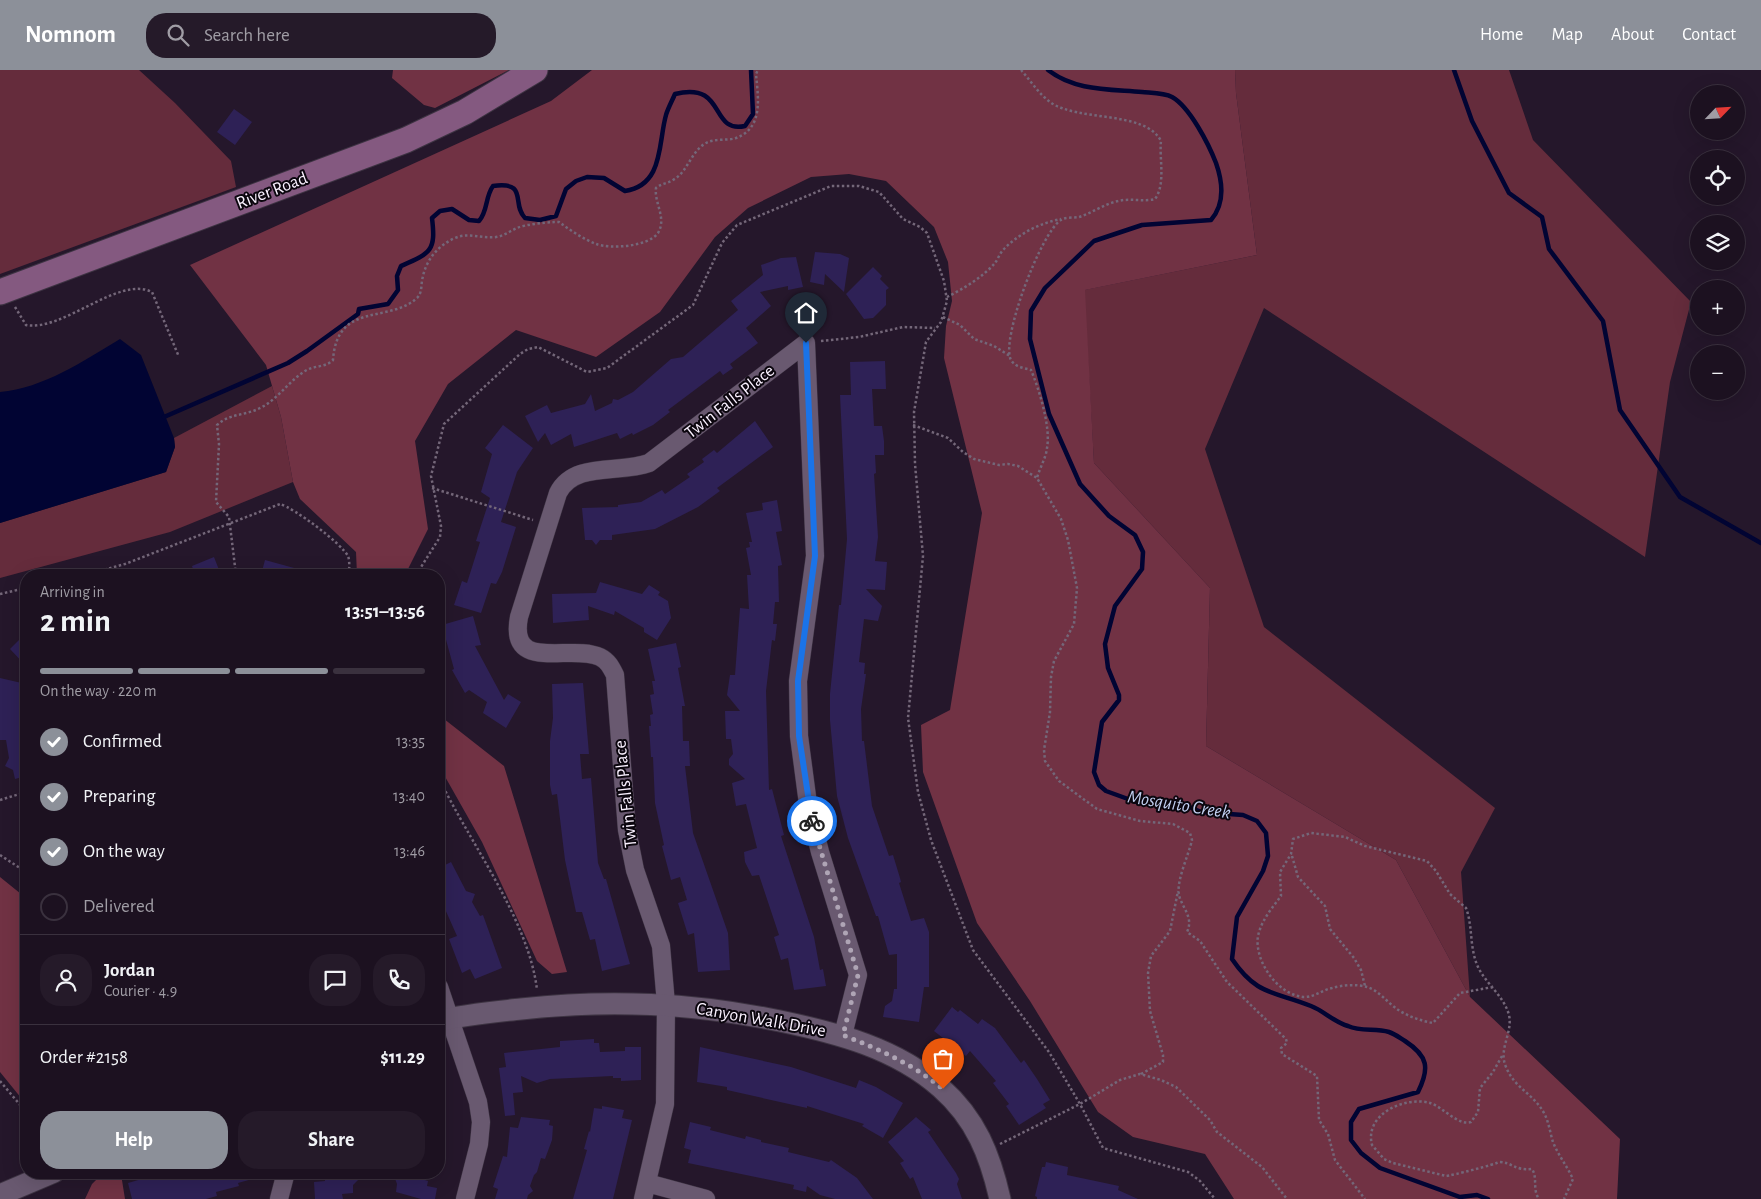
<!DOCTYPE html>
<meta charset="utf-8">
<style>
body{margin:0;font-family:"Alegreya Sans",sans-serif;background:#251a29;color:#f1f3f6;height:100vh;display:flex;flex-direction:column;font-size:19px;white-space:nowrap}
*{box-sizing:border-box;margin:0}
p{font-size:16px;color:#a09da5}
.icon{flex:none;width:28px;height:28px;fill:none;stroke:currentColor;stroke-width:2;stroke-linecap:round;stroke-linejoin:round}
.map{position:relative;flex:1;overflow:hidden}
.sheet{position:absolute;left:20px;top:499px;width:425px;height:610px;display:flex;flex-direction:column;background:#1c1120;border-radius:20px;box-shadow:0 5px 20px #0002,0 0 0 1px #3a313e}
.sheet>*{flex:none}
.needle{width:32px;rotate:65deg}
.buttons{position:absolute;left:1690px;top:15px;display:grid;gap:10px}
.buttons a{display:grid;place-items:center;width:55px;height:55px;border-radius:50%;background:#1c1120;box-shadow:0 5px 20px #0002,0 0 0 1px #3a313e;font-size:25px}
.pin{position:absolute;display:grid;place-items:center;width:42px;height:42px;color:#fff;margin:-51px -21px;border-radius:50% 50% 50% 0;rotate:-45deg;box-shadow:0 0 5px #0007}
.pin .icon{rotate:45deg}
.courier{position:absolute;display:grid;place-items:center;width:50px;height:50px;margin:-25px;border:4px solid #1a73e8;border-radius:50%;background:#fff;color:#222;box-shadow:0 1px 6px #0007}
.head em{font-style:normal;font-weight:600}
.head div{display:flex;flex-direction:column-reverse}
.head{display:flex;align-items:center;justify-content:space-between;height:85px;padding:0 20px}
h1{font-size:32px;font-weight:600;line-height:38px}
.bar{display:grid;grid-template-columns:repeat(4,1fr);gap:8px 5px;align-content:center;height:60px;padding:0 20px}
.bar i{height:6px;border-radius:4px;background:#3a313e}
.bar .on{background:#8c9099}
.bar p{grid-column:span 4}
.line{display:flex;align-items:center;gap:12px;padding:0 20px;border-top:1px solid #3a313e}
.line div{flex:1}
.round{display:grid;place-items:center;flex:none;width:52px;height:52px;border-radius:20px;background:#251a29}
ol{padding:0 20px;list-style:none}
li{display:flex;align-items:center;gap:15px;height:55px}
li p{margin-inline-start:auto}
li .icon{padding:5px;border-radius:50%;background:#8c9099;color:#fff;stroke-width:4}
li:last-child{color:#a09da5}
li i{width:28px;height:28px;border:2px solid #3a313e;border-radius:50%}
.button{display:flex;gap:10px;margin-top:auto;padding:10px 20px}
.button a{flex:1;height:58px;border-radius:20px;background:#8c9099;color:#fff;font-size:20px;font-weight:600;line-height:58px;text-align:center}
.button a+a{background:#251a29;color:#f1f3f6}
header{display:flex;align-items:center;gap:30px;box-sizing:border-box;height:70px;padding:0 25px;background:#8c9099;color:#fff}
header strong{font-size:24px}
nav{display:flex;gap:28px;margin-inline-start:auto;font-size:18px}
.search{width:350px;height:45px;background:#251a29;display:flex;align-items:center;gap:12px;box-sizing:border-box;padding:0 18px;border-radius:20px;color:#a09da5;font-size:19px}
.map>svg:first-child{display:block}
.green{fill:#652c3c}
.forest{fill:#713244}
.water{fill:#010433}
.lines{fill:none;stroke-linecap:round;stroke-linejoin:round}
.stream{stroke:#010433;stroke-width:4.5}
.building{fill:#2e2156}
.minor-casing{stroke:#3d3342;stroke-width:19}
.tertiary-casing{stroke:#3d3342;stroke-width:23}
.secondary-casing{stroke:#3d3342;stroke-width:27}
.path{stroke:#746779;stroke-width:2.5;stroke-dasharray:2.5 2.5;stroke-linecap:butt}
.minor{stroke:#695970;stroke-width:18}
.tertiary{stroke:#695970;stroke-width:21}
.secondary{stroke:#845980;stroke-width:25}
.done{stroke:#afa5b5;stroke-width:5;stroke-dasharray:0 9}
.route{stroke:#1a73e8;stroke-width:6}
.labels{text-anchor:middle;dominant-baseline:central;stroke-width:4;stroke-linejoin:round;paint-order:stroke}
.street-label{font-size:18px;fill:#faf1ff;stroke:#0b060e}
.water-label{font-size:19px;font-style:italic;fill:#c1cff0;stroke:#0b060e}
</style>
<header>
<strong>Nomnom</strong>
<div class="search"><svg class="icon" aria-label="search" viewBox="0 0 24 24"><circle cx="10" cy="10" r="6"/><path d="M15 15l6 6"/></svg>Search here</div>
<nav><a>Home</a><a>Map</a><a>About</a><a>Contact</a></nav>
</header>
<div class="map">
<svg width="1761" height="1129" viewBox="0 0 1761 1129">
<rect width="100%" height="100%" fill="#25172b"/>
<path class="green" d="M0,0h139l36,33 56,58 5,26 -236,87z
M1235,0h274l24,70 158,162 -21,80 -25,175 -381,-249 -59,141 59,178 231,181 -34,64 9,125 -74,-137 -190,-114 4,-158 -116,-125 -10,-173 173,-35 -21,-162z
M272,316l9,31 12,65 -123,50 -170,46v-55l166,-51 9,-25 -1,-9z"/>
<path class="forest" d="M393,0h116l-74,38 -11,-3 -32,-27z
M592,0h643l1,23 21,162 -172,35 9,173 116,125 -4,158 190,114 74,137 150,142 -3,60h-383l-29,-45 -72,-17 -35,-25 -68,-111 -53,-78 -54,-151 -2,-47 29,-15 32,-197 -38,-155 2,-32 6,-25 -4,-39 -14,-35 -48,-46 -37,-7 -38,3 -63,31 -33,29 -55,75 -64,45 -80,-27 -68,54 -33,57 13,88 -23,46h-48l-1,-23 -56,-53 -7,-17 -12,-65 -15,-52 -76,-100 361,-164z
M439,645l65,51 63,206 -15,2 -15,-13 -55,-119 -43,-76z
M0,807l26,21v206l-26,-32z
M104,1102l17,2 4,25h-40l7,-15z"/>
<path class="water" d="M120,269l21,16 33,83 1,9 -9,25 -166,51v-131c44,-4 83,-31 120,-53z"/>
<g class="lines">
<path class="stream" d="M1048,0c27,21 61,19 94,22 9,1 22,1 30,5 18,10 37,48 44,66 7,20 9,41 -5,57l-69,5 -48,16 -49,47 -14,23 -1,28 19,75 31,70 29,32 26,19 8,17 -1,17 -27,37 -10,38 3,24 11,27v5l-17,22 -8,50 5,13 7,6 33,12 46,2 16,7 42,3 14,6 9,12 2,23 -5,15 -26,46 -5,42c25,37 42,32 79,47 13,5 23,16 37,20 13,6 27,2 41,6 6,2 11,6 16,9 23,15 25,27 13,51l-59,17 -8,13v18l10,13 19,15 80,29 17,-2 11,4
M1454,0l18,51 37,72 33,24 7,32 54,72 17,89 60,87 81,46
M164,347l124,-54 19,-12 51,-37 1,-5 29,-5 10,-14 -1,-14 4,-10c30,-13 35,-15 31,-48l8,-7 12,-2 17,11 10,1c9,-10 6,-24 14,-35 36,-5 18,18 32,32l15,2 16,-4 10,-27 10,-8 11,-4 17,1 21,13c39,-6 33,-48 41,-76 2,-7 6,-14 9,-21 52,-13 34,40 70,32l8,-12 -2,-44"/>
</g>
<path class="building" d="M234,39l18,13 -17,23 -18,-13z
M815,182l25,2 9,4 -5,34 -19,-18 -1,11 -14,-3z
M796,187l7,30 -15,3v-4l-28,6 11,14 -25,22 12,15 -28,21 3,4 -10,7 -3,-4 -52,39 2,2 -17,13 -20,10 -1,-2 -12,6 -3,-6 -43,14 -3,-13 -20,11 -6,-12 -7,9 -13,-26 22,-11 4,8 34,-9 6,-10 4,17 17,-8 1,-4 5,1 15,-8 38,-33 12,-2 55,-47 -7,-9 32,-26 -2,-10 20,-7z
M873,197l9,9 -2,3 9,9 -3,2v15l-13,13 -9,1 -18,-25z
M885,291l1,28h-14l2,37h8l2,15v14h-9l1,18 -2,1 4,63 -3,24 12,1 -2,28 -19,-1 16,17 -4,15 -14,-2 -5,43 6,1 -1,11h2l-5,35 1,32h2l8,65 17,50 4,-1 7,23 1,4 -2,1 12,38 13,-3 5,14v55h-5l-5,35 -36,-5 2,-11 7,-5 2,-12h3v-35l-8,1 -11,-39h-2l-28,-78 -11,-42 -7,-76v-26l9,-89h2l6,-66 -7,-144h11l-1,-33z
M755,351l18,26 -56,41 3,3 -22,16 -43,22 -43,6v5h-12l-4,5 -4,-5h-7l-3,-32 36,-1v-2l23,-3 21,-12 3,4 25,-17 -3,-3 17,-12 -2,-3 12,-9 3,3z
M503,355l30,23 -16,24 -16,50 15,5 -14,45 -6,12 -5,-1 -10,30 -27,-8 8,-24 5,2 13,-41 -4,-1 14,-43 -9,-6 11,-38 -7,-6z
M777,430l5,31 -6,1 6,33 -4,1 1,36h-4l-2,22h4l-2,17 -3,-1 -6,51 3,99 3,-1 12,46 -3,1 33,101 6,33 3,-1 3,17 -32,4 -6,-32 -7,2 -7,-23 5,-2 -20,-60 -7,1 -7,-14 -1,-10 13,-4 -11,-44 -10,2 -4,-23 13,-4 -16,-14v-6l4,-5 -2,-15h-5l-1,-28h15l-13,-16 3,-20h5l5,-67 9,1 -2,-34h4l-5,-27 4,-1 -1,-5h3l-6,-29 17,-3 -1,-7z
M214,487l7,18h-26l-3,-9z
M265,490l40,11v4h-44z
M600,512l42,12 7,-9 11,7 -2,3 10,6 3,17 -14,22 -13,-8v-4l-29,-17 -1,4 -26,-9 1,14 -36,3 -1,-29 44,-1z
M473,546l8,29 -6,1 29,54 4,-6 13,8 -15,26 -23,-15 4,-11 -18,-12 -4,3 -13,-23 2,-1 -12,-44z
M26,563v33l-16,-17z
M676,573l5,24 -3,1 7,38h-3l1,35h6l1,25h-5l8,67 35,100 2,37 -32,2 -4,-39 -6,2 -10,-32 9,-3 -7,-23 -9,3 -9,-34 2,-1 -9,-42 -2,-46h-2l-2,-31h2l-1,-11 3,-1 -3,-19 4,-1 -2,-13h3l-7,-32z
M0,608l26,6v92l-11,3 -2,-9 -8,-4 4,-8 -3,-18h-6z
M583,613l6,71h-9l2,25 9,-1 7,85 6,16h2l24,85 -28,7 -7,-32 -5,1 -8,-28h-6l-11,-52 -8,-66 -5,1 -2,-10v-44l3,-23 -1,-34z
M451,792l15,29 9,3 -3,8 8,14 3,-1 19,53 -27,11 -5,-10 -8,4 -13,-34 8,-3 -12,-27 -6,3v-44z
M952,937l6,5 2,-2 18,14 4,-5 13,9 26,35 3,-3 13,19 13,21 -7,4 3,4 -27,17 -13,-19 3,-2 -16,-21 3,-2 -26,-30 -4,5 -32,-25z
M594,969v4h5l1,9 25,-1v-4h16v33l-20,1v-3h-8v-2l-63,3 -13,4 -16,-7 2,16 -10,1 2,22 -10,1 -6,-48 7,-1 -2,-14 56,-6v-6z
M700,977l91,20 65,21 3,-8 17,7 27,16 -20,35 -21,-12 2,-2 -57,-18v2l-80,-18v-3l-30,-5z
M602,1036l22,4 -2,8 10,2 -19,79h-40l14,-49 -3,-1 5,-18 1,1 4,-24 8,1z
M521,1047l29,3 -1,5 4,1 -1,14 -7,19 -4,-1 -4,14 -3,3 -4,11 3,5 -5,4 -1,4h-32l3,-10 -5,-2 10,-31 4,1 3,-30 8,1z
M916,1047l15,13 -3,2 28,41 3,6 -2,5 5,15h-40l-9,-22 -3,2 -10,-16 4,-2 -16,-19z
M690,1052l21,5 -1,3 35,9 1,-3 15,4v2l28,6 -1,4 41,10 2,-2 26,18 16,21h-38l-15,-4 -13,-9 -1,6 -13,-3 1,-4 -106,-22 3,-13 -7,-2z
M1046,1092l22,5 -1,8 52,11 -1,4 20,9h-101v-2l-2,-1 7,-29h3z
M154,1102h108l1,4 -25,7 1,3 -23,6 1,4 -11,3h-74l-4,-16 17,-5 -1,-3z
M325,1102h27l7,7 -6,6v8l-11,1 1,5h-28l-1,-17 11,-1z
M399,1102l29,9 -1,5 10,2 -2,11h-14l-25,-7 1,-8 -3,-8z"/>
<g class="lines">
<defs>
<path id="minor" d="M439,917l39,115 3,20 -2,22 -14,55
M647,1113l59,16
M279,1129l7,-27
M643,1129l22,-95 1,-100 -5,-58 -26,-76 -8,-40 -12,-155c-4,-8 -7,-14 -15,-18 -29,-14 -92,17 -81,-40l39,-124c16,-32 62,-19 91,-30l157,-120 9,213 -17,125 1,55 9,68 12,48 38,123 -15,60"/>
<path id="tertiary" d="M439,951c27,-7 54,-9 82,-12 89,-10 171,-6 259,12 57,12 116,27 161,67 35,31 49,67 59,111
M0,1125l54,-23"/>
<path id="secondary" d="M0,222l406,-152 59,-28 70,-42"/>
</defs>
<use href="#minor" class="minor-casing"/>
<use href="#tertiary" class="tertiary-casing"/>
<use href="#secondary" class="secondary-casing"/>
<path class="path" d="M1021,0c9,10 18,24 29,32 27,20 95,8 111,39 -2,17 5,43 -6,58 -11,3 -25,-1 -37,2 -14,3 -26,12 -39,16 -6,1 -14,0 -18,3 -20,12 -61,121 -50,140 4,7 13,8 20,10 8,19 20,57 16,78 -1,10 -7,19 -10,30l24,41 7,21 9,48 -3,36 -20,37 -3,16 -1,35 -6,38 1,11 14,20 38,28 43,12 33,3 17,9 2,7c-3,14 -16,41 -13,55 3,13 15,22 8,37l13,9 27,41 59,57 1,4 -6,5 1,6 35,22 2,44 9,14 7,26 30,39
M947,227c16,-8 36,-20 48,-34 3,-4 5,-10 8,-13 15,-16 37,-27 58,-31
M15,237l11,18c37,7 93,-50 126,-33l27,65
M943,247l17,8 14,14 20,7 16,10
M821,271l38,-4 44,-10 32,1
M913,355l35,13 15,14 11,7 25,6 9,-1 10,2 19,12
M432,418l101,32
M85,505l40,-11 155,-60c14,4 61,39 68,52 2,5 1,13 1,19
M236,505l-7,-58 -13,-15 3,-58 -2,-19c13,-12 28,-9 43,-17 17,-8 28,-26 45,-37 9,-6 20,-3 28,-11 4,-59 55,-36 84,-62 5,-5 4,-11 5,-17 3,-20 15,-35 33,-43 13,-6 27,1 41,-1 8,-1 14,-6 21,-9 10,-4 26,-5 37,-6h5c11,8 24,17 37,22 14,5 52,3 62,-11 9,-15 -4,-30 -2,-45 6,-5 11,-4 17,-8 15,-8 18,-29 33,-37 9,-5 21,-2 30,-5 28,-10 22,-41 20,-64l2,-4
M416,505l24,-38 1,-11 -10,-50 13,-52 76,-70 8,-5 10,-2 49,25 20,-4 86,-63 29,-62 15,-18 94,-39h28l20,6 24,27 17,8 7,6 17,48 3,20 -6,21 -15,20 -12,70 1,52 8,92 -15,162 10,74 13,48 42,110 76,102 31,52 23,44 85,24 12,9 15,18
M0,524l26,-6
M439,708c30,64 90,142 98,212
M0,730l26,-8
M0,785l26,17
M1292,786l6,21 27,29 5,23 24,29 7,12 4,16
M1493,917l-33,6 -27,30c-12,-2 -26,-7 -36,-14 -10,-7 -19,-19 -30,-22 -10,-3 -25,-2 -35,1 -10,2 -17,9 -28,9 -27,-2 -50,-37 -46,-61 3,-15 14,-28 23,-40l-1,-24 11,-18 2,-15 18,-6 34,4 20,9 62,15 9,10 14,23 16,14c7,18 3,39 12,59 8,17 26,29 31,48 4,18 -11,34 -3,52 9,22 27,26 38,46 5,9 6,20 9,29 5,13 14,24 20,37l-9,20
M1502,986l-9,16 -13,16 -2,24 -7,10c-13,4 -28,-15 -41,-19 -25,-7 -66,11 -58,42l12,14 9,4 53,13c4,0 51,-12 53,-14 13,0 16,9 33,7 6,9 0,20 7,30
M1141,1004l22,-12v-7l-13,-44 -2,-38 3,-17 19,-25 8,-40
M0,1011l26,31
M1000,1074l80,-40 40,-24 20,-6 21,6 15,7 34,33 7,12 45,35 25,32"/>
<use href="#minor" class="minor"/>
<use href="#tertiary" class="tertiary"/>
<use href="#secondary" class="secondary"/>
</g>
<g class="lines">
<path class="done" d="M812,751l46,154 -15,60c37,15 70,29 100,54"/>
<path class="route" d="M806,273l9,213 -17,125 1,55 13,85"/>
</g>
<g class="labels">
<g class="street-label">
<text transform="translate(272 121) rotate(-21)">River Road</text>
<text transform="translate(730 332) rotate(-38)">Twin Falls Place</text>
<text transform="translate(626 724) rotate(-96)">Twin Falls Place</text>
<text transform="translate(761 950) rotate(10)">Canyon Walk Drive</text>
</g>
<g class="water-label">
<text transform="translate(1179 735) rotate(9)">Mosquito Creek</text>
</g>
</g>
</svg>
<div class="buttons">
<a><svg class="needle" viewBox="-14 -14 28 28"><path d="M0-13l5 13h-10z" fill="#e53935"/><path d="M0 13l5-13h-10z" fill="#a09da5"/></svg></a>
<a><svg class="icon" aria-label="locate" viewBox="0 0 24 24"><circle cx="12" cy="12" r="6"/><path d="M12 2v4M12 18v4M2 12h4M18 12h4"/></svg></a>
<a><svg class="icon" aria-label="layers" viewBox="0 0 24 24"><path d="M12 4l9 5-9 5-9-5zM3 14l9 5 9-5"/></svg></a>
<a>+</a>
<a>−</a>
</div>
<div class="pin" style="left:943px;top:1019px;background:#ea580c"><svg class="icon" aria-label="bag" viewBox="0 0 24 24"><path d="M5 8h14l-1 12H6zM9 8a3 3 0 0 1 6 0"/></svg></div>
<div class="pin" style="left:806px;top:273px;background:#1f2937"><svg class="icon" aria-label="home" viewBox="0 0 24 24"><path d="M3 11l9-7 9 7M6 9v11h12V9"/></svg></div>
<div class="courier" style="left:812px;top:751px"><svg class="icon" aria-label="bike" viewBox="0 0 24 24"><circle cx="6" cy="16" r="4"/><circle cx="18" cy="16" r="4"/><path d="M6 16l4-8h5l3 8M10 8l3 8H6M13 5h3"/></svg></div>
<section class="sheet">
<div class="head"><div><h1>2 min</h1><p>Arriving in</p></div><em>13:51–13:56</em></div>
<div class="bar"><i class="on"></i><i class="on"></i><i class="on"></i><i></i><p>On the way · 220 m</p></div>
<ol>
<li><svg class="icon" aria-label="check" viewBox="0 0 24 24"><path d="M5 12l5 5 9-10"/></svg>Confirmed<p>13:35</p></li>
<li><svg class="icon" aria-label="check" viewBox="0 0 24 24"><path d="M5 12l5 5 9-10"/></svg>Preparing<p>13:40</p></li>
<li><svg class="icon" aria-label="check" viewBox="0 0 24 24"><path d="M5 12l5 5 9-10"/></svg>On the way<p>13:46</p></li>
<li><i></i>Delivered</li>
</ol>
<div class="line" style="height:90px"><a class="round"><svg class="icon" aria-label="person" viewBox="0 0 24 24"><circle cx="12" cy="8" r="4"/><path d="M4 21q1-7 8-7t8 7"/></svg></a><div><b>Jordan</b><p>Courier · 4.9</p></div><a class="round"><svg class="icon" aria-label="chat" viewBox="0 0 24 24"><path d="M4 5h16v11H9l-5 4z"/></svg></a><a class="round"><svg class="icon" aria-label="phone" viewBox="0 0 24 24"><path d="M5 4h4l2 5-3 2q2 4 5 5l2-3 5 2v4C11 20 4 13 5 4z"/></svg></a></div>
<div class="line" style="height:65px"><div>Order #2158</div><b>$11.29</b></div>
<div class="button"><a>Help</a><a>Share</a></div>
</section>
</div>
